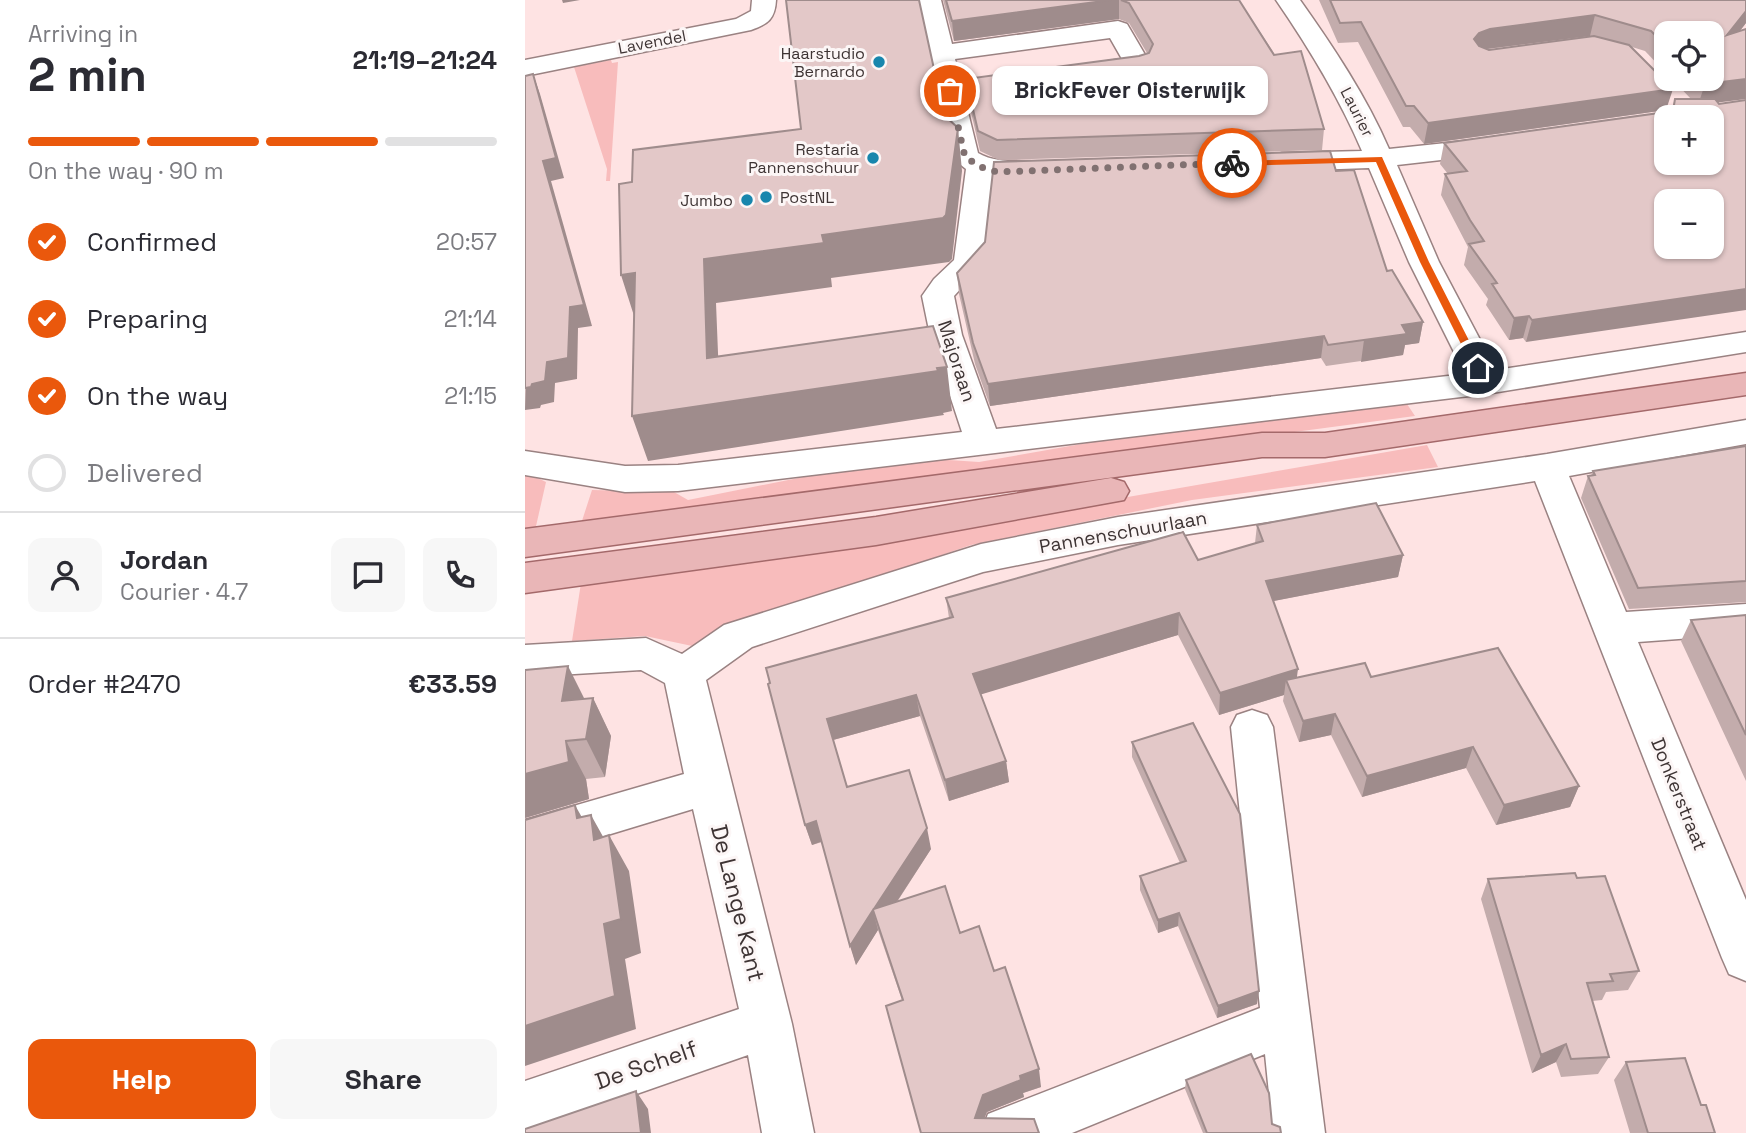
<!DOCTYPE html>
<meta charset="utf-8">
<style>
body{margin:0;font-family:"Space Grotesk",sans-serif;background:#f7f7f7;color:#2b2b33;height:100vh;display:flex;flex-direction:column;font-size:26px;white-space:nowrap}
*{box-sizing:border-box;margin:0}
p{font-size:23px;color:#7c7c81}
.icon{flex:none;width:38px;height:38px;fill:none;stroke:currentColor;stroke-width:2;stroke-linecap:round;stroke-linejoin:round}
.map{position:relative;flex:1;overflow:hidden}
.details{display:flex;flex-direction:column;background:#fff;width:525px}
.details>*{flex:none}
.tools{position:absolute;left:1129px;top:21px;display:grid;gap:14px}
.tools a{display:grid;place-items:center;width:70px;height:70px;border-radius:14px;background:#fff;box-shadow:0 2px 5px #0004;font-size:35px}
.pin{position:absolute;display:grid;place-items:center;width:60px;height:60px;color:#fff;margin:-30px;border:4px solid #fff;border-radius:50%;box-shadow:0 2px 7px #0007}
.courier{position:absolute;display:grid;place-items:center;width:70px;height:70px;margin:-35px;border:5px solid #ea580c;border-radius:50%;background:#fff;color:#222;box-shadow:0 2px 9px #0007}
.bubble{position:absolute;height:49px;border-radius:14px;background:#fff;box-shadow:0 2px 5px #0004;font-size:23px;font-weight:700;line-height:49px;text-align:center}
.headline em{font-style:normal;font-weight:700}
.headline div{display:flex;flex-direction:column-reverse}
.headline{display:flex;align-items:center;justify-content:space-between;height:119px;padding:0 28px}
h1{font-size:46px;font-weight:700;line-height:52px}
.bar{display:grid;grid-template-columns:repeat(4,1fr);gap:10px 7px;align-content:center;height:84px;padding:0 28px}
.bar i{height:9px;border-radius:5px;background:#e1e1e2}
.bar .current{background:#ea580c}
.bar p{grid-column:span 4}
.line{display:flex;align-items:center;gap:18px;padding:0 28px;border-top:2px solid #e1e1e2}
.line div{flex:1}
.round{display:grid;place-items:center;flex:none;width:74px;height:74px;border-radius:14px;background:#f7f7f7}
ol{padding:0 28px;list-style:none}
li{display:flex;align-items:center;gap:21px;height:77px}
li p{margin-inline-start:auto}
li .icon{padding:7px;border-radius:50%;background:#ea580c;color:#fff;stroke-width:4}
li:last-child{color:#7c7c81}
li i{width:38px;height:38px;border:4px solid #e1e1e2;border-radius:50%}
.primary-button{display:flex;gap:14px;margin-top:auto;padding:14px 28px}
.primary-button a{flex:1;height:80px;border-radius:14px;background:#ea580c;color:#fff;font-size:28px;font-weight:700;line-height:80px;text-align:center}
.primary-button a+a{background:#f7f7f7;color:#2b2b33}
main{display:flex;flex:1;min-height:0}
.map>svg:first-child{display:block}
.green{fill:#f8bcbc}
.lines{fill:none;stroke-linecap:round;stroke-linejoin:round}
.minor-casing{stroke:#9a8282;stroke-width:3}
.major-casing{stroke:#a4696a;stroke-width:3}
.minor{fill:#fff;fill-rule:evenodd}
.major{fill:#e9b6b7;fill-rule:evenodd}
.wall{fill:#c3acac;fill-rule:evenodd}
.shaded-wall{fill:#9f8c8c}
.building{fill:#e3c8c8;stroke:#9f8c8c;stroke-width:2;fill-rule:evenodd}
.route{fill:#ea580c}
.done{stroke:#817171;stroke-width:7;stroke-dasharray:0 12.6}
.poi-dot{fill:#1886ad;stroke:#fcf6f6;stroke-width:2.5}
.labels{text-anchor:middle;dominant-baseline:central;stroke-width:6;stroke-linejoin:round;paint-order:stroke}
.far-street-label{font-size:16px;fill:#3e3434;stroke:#fcf6f6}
.far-poi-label{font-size:16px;fill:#3e3434;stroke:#fcf6f6;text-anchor:end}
.street-label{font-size:19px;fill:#3e3434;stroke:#fcf6f6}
.near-street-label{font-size:23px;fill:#3e3434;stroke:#fcf6f6}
</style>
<main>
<section class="details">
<div class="headline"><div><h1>2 min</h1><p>Arriving in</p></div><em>21:19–21:24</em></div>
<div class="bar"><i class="current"></i><i class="current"></i><i class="current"></i><i></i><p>On the way · 90 m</p></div>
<ol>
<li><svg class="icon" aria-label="check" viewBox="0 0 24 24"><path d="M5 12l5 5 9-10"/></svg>Confirmed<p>20:57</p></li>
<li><svg class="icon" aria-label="check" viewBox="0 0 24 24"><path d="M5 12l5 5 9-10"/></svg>Preparing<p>21:14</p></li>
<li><svg class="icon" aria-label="check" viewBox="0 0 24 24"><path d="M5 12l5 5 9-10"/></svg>On the way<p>21:15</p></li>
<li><i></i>Delivered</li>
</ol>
<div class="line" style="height:126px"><a class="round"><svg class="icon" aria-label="person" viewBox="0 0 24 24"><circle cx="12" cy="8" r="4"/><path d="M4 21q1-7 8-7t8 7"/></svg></a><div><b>Jordan</b><p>Courier · 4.7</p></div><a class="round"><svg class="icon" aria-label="chat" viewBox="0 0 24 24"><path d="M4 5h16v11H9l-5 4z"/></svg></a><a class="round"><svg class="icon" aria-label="phone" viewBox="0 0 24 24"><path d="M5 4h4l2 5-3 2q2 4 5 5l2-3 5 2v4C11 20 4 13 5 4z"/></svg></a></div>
<div class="line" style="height:91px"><div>Order #2470</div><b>€33.59</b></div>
<div class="primary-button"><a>Help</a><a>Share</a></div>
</section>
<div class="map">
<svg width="1221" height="1133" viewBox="0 0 1221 1133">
<rect width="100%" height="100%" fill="#fee3e3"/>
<path class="green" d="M86,60l1,3 6,-1 -8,119h-4l1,-12 -33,-102z
M882,404l8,12 -835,111 12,-37 82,2 14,8 216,-43 75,5 205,-36 67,-4z
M902,445l11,22 -246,33 -221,45 -99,34 -175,68 -52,-11 -73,5 9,-58 414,-63z
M0,472l21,10 -12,53 -9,1z"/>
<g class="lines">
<defs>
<path id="minor" d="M227,0h24c-1,19 -8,24 -25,30l-226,46v-16l211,-41 15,-8z
M392,0h24l11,44 166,-23 9,3 24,41 -4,6c-18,4 -43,10 -61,6l-4,-6 4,-6 36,-6 -12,-21 -155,21 23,94c25,14 50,4 76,11l4,6 -4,6 -31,3 -30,-2 -9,86 -30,33 8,39 34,94 469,-55 -56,-112 -40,-94 -87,3 -10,-3 -4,-6 4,-6 10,-3 80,-2c-23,-54 -53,-103 -86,-151h24c34,48 66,96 89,149l105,-11 10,2 4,6 -4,6 -10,2 -97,11 42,97 57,108 250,-38v20l-260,42 -808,97 -53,1 -100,-17v-24l100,15 53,-1 284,-33 -32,-97 -8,-39 12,-17 20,-19 12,-91 -15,-12z
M1221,420v24l-177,32 57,136 120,-8v30l-108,8 108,258v81l-17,-7 -7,-16 -187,-477 -417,64 -135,27 -231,75 -46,33 86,344 22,109h-52l-14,-78 -223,78v-52l214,-72 -46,-200 -168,51v-40l159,-46 -19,-91 -24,-13 -116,7v-32l121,-7 36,16 42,-29 257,-81 137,-27 429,-63z
M727,710l15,5 6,12 52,406h-52l-8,-79 -193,79h-91l7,-19 272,-106 -29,-281 6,-12z"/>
<path id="major" d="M1221,373v22l-421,62h-63l-737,100v-28l737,-96h63z
M586,478l13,4 5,9 -5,9 -248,45 -351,48v-30l351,-46z"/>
</defs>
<use href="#minor" class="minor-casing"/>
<use href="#major" class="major-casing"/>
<use href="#minor" class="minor"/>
<use href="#major" class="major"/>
</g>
<path class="wall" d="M418,0h296l85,129 -2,21 -323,10 -19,-9 -12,-52 -2,-20 173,-23 8,-3 -18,-30 -10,-4 -165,22z
M794,0h427v23l-6,8 -22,72 -192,239 -3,-4 -14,2 -23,-35 2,-6 -24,-34 4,-18 -27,-52 4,-21h3l-8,-10 4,-21 227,-32 4,-12h16l-19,-20h39l-45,-46v40l-21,-22 -13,-4 34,63 -242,34 -14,-17h-7l-45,-85 -20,1zM1065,36h3l-104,14 -2,-1z
M811,171l51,100 36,51 -4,21 -14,2 -2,10 -77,11 -5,-8 -331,48 -15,-42 -16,-70 -2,-21z
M1221,446v156l-117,7 -48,-111 7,-22h3l2,-5z
M732,525l146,30 -5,22 -125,24 24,76h74l208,109 -9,21 -74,18 -30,-57 -104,29 -31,-62 -32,7 -16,-41 1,-6 -65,20 -41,-80 -198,59 26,67 3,21 -60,19 -29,-85 -87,24 14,47 84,62 -34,53 63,31 34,38 47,116 -18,6 1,4 -37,15 -66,21 -19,-133 -24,-70 -22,35 -34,-123 -10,3 -7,-20 -37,-141 181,-66 -3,-20 252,-38 57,-17z
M1221,615v166l-65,-140 10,-21z
M68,698l18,38 -6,41 -19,2 3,20 -64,19 60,-119z
M607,742l125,262 -40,14 -39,-92 -20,7 -18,-43v-14l40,-13 -48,-106z
M963,879l151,92 -11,19 -22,2 -4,8 -10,1 17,56 -11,17 -37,3 -5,-15 -24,11 -51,-174z
M1101,1062l75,43 14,28h-85l-16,-53z
M661,1080l86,44 9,9h-78l-18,-44z"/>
<path class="shaded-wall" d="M37,0h18l-17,3z
M586,0h8v19l-165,22 -2,-20z
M1221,11v12l-26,33 7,-21z
M1070,15l-5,21 -104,13 -11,4 -1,-14 5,-6 11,-4z
M8,74l7,20 24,84 -13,3 41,145 -14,2 -1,51 -22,4 -1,19 -13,3 -1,3 -15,2z
M1221,79v20l-48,6 7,-21z
M1148,89l-7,21 -242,34 4,-21z
M433,128l4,43 -10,88 -3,3 -118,16 1,9 -116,16 4,100 -13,-45 -3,-99 118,-24z
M110,273v46l-14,-44z
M1221,289v21l-220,32 6,-22z
M1004,316l-6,22 -14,2 5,-22z
M898,322l-4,21 -14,2 -2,10 -42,7 3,-22 38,-15z
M799,336l-3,22 -331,48 -2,-22z
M422,367l5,44 -9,2 1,2 -296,46 -16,-45z
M878,555l-5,22 -135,26 3,-22z
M654,613l-1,22 -202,61 -3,-22z
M43,666l19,38 -25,-3z
M773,669l-3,22 -9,-11 -2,15 -65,20 1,-22z
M391,695l4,21 -87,24 -6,-21z
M68,698l18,38 -6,41 -19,-38z
M810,714l-4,21 -32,7 4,-21z
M41,741l20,38 3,20 -64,19v-44z
M948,747l-7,21 -104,29 5,-21z
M481,761l3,21 -60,19 -4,-21z
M1054,786l-9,21 -74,18 8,-20z
M50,805l19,34 -3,-24 20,36 3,24 -37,-57z
M291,821l7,20 -11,4 -7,-20z
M402,828l4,21 -52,80 -5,-20z
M84,835l20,36 12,82 -16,6 11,70 -111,37v-40l79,-102z
M348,910l5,20 -22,35 -6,-19z
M654,913l-1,13 -20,7v-13z
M734,991l-2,13 -40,14 1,-12z
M1041,1044l-10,18 -24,11 9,-18z
M514,1069l2,18 -18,6 1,4 -37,15 -8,21 -4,-15 8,-23 37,-19z
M111,1091l12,18 3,24h-10z"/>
<path class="building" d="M261,0h133l25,115 14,13 -12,87 -3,3 -121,17 2,8 -120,16 3,99 226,-32 14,41 -10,1 1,3 -306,45 3,-143 -14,2 -2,-91 13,-2 1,-32 168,-21z
M421,0h165l-159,21z
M596,0h118l35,55 27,-4 23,78 -327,11 -19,-9 -12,-52 173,-23 10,-3 4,-9 -24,-41z
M805,0h416v11l-19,24 19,-6v50l-41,5 -6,-5h12v-46h-45v13l-15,-15 -56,-16 -105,14 -11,4 -5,6 5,7 10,4 105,-14 35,9 44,44 -245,34 -14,-17h-8l-45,-84 -21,1z
M8,74l23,84 -13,3 41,144 -14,2 -2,51 -21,4 -2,19 -13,3 -1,3 -6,1v-312z
M1150,99h40l4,5 27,-4v189l-214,31 -3,-4 -15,2 -22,-34 5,-1 -28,-39 15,-3 -14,-21 -25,-46 22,-3 -23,-28 229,-32zM1141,117h45v46h-45zM1141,201h45v46h-45z
M805,151l6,20 18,-1 33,101 5,-1 31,52 -21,3 5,9 -79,11 -4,-9 -336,48 -15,-41 -16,-70 28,-31 9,-80z
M1221,446v135l-108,7 -50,-112 7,-1 -2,-4z
M851,503l27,52 -137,26 32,88 -78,24 -41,-80 -206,61 33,87 -61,19 -29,-85 -89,24 20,68 62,-17 18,58 -53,81 71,-23 15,47 19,-7 15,45 11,-4 34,102 -19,7 1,4 -38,15 -8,23 59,1 5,14h-118l-35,-127 17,-6 -30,-90 -23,36 -34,-125 -11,4 -37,-141 2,-1 -4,-15 187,-51 -7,-19 237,-66 15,28 65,-19 -6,-16z
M1221,615v120l-55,-115z
M973,648l81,138 -75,19 -31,-58 -106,29 -32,-62 -32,7 -17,-41 79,-17 6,14z
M43,666l-6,35 31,-3 -7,41 -20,2 3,21 -44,12v-104z
M668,723l47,91 19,177 -41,15 -39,-93 -21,7 -18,-44 46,-15 -54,-119z
M50,805l2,13 14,-3 3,25 15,-5 12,84 -17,5 11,72 -90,30v-206z
M1050,873l2,5 28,-2 34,95 -29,3 3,7 -26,2 22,74 -38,2 -5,-15 -25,11 -53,-176z
M726,1054l18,39 3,31 8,3 1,6h-74l-21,-53z
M1160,1058l16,47h5l9,28h-67l-22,-71z
M111,1091l5,42h-116v-4z"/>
<path class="route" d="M857,157l47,105 54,106 -1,3 -9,-3 -53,-106 -44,-100 -144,4 -4,-3 4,-2z"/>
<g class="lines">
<path class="done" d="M425,91l15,66 16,10 16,5 235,-9"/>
</g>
<g class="poi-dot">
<circle cx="354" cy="62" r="7"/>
<circle cx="348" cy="158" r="7"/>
<circle cx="241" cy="197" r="7"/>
<circle cx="222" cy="200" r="7"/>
</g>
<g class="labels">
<g class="far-street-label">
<text transform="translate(127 42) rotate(-11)">Lavendel</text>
<text transform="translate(832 112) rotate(63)">Laurier</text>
</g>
<g class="far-poi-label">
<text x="340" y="53">Haarstudio<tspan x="340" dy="18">Bernardo</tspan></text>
<text x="334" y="149">Restaria<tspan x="334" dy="18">Pannenschuur</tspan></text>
<text x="255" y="197" text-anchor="start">PostNL</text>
<text x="208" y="200">Jumbo</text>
</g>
<g class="street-label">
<text transform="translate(432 361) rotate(72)">Majoraan</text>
<text transform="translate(598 532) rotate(-10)">Pannenschuurlaan</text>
<text transform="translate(1154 794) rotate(68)">Donkerstraat</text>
</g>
<g class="near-street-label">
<text transform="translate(213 903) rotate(76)">De Lange Kant</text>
<text transform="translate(121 1065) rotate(-19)">De Schelf</text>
</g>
</g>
</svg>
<div class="tools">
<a><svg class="icon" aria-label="locate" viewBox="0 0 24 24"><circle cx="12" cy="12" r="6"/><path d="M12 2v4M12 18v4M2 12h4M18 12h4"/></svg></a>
<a>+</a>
<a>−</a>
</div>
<div class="pin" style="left:425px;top:91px;background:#ea580c"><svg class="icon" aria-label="bag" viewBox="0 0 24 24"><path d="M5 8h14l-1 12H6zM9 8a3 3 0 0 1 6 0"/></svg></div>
<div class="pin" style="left:953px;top:368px;background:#1f2937"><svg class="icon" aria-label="home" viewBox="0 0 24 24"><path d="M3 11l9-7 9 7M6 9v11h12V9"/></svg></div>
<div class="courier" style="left:707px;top:163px"><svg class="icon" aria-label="bike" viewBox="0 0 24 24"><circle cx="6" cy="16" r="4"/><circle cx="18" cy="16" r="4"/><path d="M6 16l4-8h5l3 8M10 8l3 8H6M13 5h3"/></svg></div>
<div class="bubble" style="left:467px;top:66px;width:276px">BrickFever Oisterwijk</div>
</div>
</main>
